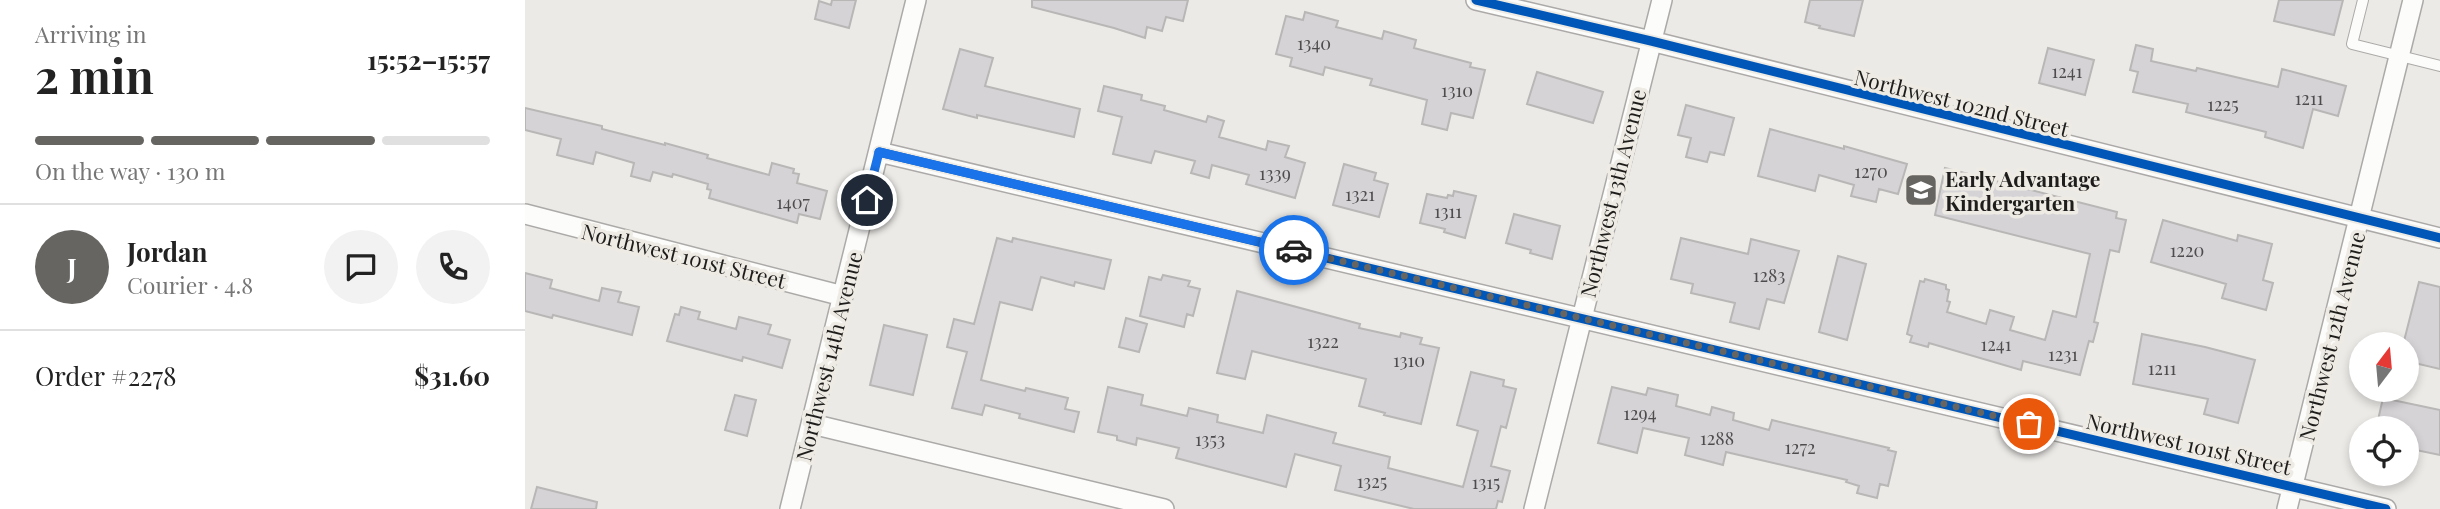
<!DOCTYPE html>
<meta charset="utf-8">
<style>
body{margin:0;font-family:"Playfair Display",serif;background:#f2f2f2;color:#222;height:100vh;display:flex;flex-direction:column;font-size:26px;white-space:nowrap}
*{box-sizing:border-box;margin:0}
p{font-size:23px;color:#767676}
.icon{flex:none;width:38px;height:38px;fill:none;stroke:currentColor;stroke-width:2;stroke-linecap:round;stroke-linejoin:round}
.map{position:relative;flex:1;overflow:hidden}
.side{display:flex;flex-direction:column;background:#fff;width:525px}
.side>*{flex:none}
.needle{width:46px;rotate:16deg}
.controls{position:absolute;left:1824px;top:332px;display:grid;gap:14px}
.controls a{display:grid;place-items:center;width:70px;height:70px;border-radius:50%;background:#fff;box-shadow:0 4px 10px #0003;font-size:35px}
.pin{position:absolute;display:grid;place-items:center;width:60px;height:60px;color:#fff;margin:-30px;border:4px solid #fff;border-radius:50%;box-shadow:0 2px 7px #0007}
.courier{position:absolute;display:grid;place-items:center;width:70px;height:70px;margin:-35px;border:5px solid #1a73e8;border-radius:50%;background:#fff;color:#222;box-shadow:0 2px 9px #0007}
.head em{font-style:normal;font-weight:700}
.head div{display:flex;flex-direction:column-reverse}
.head{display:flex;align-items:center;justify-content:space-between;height:119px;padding:0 35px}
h1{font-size:46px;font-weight:700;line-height:52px}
.bar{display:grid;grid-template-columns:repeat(4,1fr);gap:10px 7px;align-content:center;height:84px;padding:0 35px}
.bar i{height:9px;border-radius:5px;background:#e0e0e0}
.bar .active{background:#666562}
.bar p{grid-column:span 4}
.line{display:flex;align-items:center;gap:18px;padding:0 35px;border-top:2px solid #e0e0e0}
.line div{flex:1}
.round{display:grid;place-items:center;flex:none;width:74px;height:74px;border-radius:37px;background:#f2f2f2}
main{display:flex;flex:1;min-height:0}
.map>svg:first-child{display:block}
.building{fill:#d6d3d7;stroke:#b8b7b6;stroke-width:2}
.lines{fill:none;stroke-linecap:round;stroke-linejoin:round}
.lane-casing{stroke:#acaaa8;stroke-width:12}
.street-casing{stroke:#acaaa8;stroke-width:22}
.lane{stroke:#fcfcfb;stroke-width:10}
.street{stroke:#fcfcfb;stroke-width:19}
.cycleway-casing{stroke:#eeebe5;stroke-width:13}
.cycleway{stroke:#0057b8;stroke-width:9}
.done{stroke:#666562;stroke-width:7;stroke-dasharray:0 12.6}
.route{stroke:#1a73e8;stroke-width:9}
.labels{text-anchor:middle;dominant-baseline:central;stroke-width:7;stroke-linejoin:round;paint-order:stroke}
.number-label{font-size:18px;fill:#4e4c4c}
.street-label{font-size:21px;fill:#1e1d1b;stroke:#eeebe5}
.poi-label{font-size:21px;font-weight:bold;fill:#1e1d1b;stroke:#eeebe5;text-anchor:start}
</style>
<main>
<section class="side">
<div class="head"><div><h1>2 min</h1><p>Arriving in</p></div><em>15:52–15:57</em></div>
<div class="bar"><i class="active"></i><i class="active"></i><i class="active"></i><i></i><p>On the way · 130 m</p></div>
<div class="line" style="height:126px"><b class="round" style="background:#666562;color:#fff">J</b><div><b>Jordan</b><p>Courier · 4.8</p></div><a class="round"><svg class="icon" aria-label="chat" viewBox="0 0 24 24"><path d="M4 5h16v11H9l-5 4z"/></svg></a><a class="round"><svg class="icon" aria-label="phone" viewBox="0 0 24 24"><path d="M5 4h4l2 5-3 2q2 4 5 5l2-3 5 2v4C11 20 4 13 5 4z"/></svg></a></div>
<div class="line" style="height:91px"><div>Order #2278</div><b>$31.60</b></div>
</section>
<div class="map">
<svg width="1915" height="509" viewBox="0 0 1915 509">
<rect width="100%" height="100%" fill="#eceae7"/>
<path class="building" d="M307,0h24l-7,28 -34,-9 4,-18 12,4z
M507,0h156l-5,21 -17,-4 -4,14 -15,-4 -2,11 -31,-10 -82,-21z
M1285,0h53l-9,36 -35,-8 1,-2 -15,-4z
M1754,0h64l-9,35 -60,-14z
M780,12l33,9 -2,6 46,12 2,-8 32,9 -2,8 57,15 -1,4 15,3 -12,48 -22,-5 -4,17 -25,-6 5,-24 -57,-15 2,-6 -47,-12 -2,8 -33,-9 2,-8 -16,-4 10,-38 17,4z
M1611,45l17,4 -2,12 45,10 1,-3 81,19 4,-18 64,17 -8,30 -25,-7 -10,39 -38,-11 1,-5 -80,-20 2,-8 -55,-12 5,-20 -8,-2z
M1523,48l46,12 -9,35 -46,-12z
M435,49l33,9 -8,28 95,23 -6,28 -97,-22v3l-34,-9z
M1012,72l66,20 -10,31 -66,-19z
M579,86l38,9 -1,5 24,6 -1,4 42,12 2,-6 16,5 -5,16 47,13 2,-9 21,5 -4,11 20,6 -10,35 -49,-14 3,-9 -37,-10 -3,13 -18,-5 4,-12 -40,-10 -4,12 -38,-9 9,-37 -24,-6z
M1161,105l48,13 -10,37 -14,-3 -3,10 -21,-5 5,-19 -13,-3z
M0,108l77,18v3l63,16v-2l43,12 -1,3 62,17 3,-12 22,6 -1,4 6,1 -2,9 30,8 -7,28 -21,-5 -2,9 -88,-25 2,-8 -4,-1 1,-5 -35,-10 -1,3 -19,-5 -3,9 -19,-5 3,-13 -38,-11 -3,12 -36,-9 4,-16 -36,-9z
M1245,129l74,20v-3l63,18 -9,30 -19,-5 -3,13 -25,-6 3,-11 -35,-10 -4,16 -57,-15z
M819,164l32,9 -2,7 14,4 -9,33 -46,-12z
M1420,168l172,44 -1,6 10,2 -7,32 -9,-2 -16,72 4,1 -5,19 -4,-1 -9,34 -57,-14 -2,9 -92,-27 -1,4 -18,-5 2,-6 -5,-2 13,-53 4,1 1,-3 21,6v4l3,1 -2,11 3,1 -3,10 39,12 4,-14 24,7 -4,13 35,10 8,-29 23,6 14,-63 -155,-39z
M929,191l22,5 -11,42 -21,-6 1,-3 -25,-6 7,-29 20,4 1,-3 5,1z
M989,214l46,12 -8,33 -22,-6 1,-3 -25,-7z
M1638,220l74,21 1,-6 34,9 -9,36 10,3 -7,27 -44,-12 4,-14 -75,-22z
M472,238l15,4 1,-4 98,22 -7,29 -29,-7 -1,4 -33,-9 -9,33 -32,-8 -19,78 44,11 1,-3 42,10 -3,11 14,3 -5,20 -55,-14 1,-4 -35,-9 -3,10 -30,-7 15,-56 -20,-5 7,-28 20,5z
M1156,238l67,16 3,-15 48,12 -15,52 -17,-4 -8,30 -29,-7 5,-19 -44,-10 2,-9 -22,-5z
M1313,256l28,8 -19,76 -28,-8z
M0,273l27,7 -2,8 49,13 3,-13 19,4 -3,10 21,5 -7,28 -79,-20 -1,3 -27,-7z
M638,275l27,6 -2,5 12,3 -7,27 -6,-2 -3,13 -44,-11 9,-39 12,3z
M1894,282l21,5v82l-34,-8v-16h-3z
M712,291l123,33 -1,4 41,9 1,-4 21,5 -2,6 19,4 -18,76 -37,-9 1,-2 -26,-7 7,-27 -114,-28 -7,28 -28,-6z
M156,307l19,5 -2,7 38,10 3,-12 32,8 -3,9 22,6 -8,28 -39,-11 -1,4 -75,-20 8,-27 4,1z
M601,318l21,6 -8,28 -20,-5z
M359,325l43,10 -14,60 -43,-10z
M1617,334l63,13 50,13 -17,63 -34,-9 4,-15 -75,-15z
M946,372l33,8 -1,6 13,3 -10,39 -5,-2 -10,40 19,5 -8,31 -4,-1 -2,8h-82l-79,-19 6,-24 -46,-12 -9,33 -110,-29 3,-10 -42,-10 -1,7 -19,-5v-4l-19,-4 10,-45 35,8 -2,10 46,11 2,-8 29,7 -1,7 46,11 4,-18 69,18 -3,10 57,14 -2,11 75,19 15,-56 -21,-6z
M1087,387l34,8 2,-7 30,7 -2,11 34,9 2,-8 22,6 -1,7 36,10 3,-10 117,28 -1,2 8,2 -8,34 -8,-2 -3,14 -20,-5 2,-7 -13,-4 1,-2 -121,-28 -3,13 -38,-10 4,-17 -46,-10 -6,25 -39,-10z
M210,395l21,5 -9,36 -22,-6z
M1858,398l57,12v45l-34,-7v-19h-30z
M12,487l60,15 -1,7h-65z"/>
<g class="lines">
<defs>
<path id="lane" d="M1838,0l-11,44 88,22"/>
<path id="street" d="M951,0l175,41 789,197
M354,152l1507,357
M0,214l318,82
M287,424l352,85
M265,509l126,-509
M1009,509l128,-509
M1762,509l126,-509"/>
</defs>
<use href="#lane" class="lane-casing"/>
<use href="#street" class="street-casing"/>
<use href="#lane" class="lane"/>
<use href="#street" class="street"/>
<defs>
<path id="cycleway" d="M951,0l175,41 789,197
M354,152l1507,357"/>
</defs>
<use href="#cycleway" class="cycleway-casing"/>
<use href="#cycleway" class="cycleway"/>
</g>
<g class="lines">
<path class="done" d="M769,250l735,174"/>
<path class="route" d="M342,200l12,-48 415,98"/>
</g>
<defs>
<symbol id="school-square" viewBox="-11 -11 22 22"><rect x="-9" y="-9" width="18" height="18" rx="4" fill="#666562" stroke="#eeebe5"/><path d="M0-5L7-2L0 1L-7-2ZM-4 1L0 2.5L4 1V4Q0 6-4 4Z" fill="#fff"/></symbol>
</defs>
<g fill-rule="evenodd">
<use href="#school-square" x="1377" y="171" width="38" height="38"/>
</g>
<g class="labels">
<g class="number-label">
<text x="789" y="43">1340</text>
<text x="1542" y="71">1241</text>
<text x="932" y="90">1310</text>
<text x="1784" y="98">1211</text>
<text x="1698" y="104">1225</text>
<text x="1346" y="171">1270</text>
<text x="750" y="173">1339</text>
<text x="835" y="194">1321</text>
<text x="268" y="202">1407</text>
<text x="923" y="211">1311</text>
<text x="1662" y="250">1220</text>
<text x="1244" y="275">1283</text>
<text x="798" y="341">1322</text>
<text x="1471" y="344">1241</text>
<text x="1538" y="354">1231</text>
<text x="884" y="360">1310</text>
<text x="1637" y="368">1211</text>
<text x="1115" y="413">1294</text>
<text x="1192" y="438">1288</text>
<text x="685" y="439">1353</text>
<text x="1275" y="447">1272</text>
<text x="847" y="481">1325</text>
<text x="961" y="482">1315</text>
</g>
<g class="street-label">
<text transform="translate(1437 102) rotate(14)">Northwest 102nd Street</text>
<text transform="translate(1087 193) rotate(-76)">Northwest 13th Avenue</text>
<text transform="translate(159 255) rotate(14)">Northwest 101st Street</text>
<text transform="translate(1806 336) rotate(-76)">Northwest 12th Avenue</text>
<text transform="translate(303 356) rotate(-76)">Northwest 14th Avenue</text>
<text transform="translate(1664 443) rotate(13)">Northwest 101st Street</text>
</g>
<g class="poi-label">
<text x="1420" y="178">Early Advantage<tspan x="1420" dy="24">Kindergarten</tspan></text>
</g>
</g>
</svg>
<div class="controls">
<a><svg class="needle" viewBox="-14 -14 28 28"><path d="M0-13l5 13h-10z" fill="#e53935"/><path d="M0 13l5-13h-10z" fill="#767676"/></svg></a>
<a><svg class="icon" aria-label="locate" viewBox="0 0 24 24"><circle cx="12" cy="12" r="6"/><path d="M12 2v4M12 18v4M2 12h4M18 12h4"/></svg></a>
</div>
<div class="pin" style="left:1504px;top:424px;background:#ea580c"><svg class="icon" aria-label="bag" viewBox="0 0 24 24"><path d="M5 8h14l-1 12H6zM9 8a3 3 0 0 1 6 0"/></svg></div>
<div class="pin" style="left:342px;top:200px;background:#1f2937"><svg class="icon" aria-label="home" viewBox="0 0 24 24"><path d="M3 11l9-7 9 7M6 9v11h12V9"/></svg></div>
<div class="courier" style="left:769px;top:250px"><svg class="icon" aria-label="car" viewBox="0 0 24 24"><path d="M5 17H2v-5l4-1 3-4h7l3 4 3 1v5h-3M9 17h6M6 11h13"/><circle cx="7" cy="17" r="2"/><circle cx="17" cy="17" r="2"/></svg></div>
</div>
</main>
